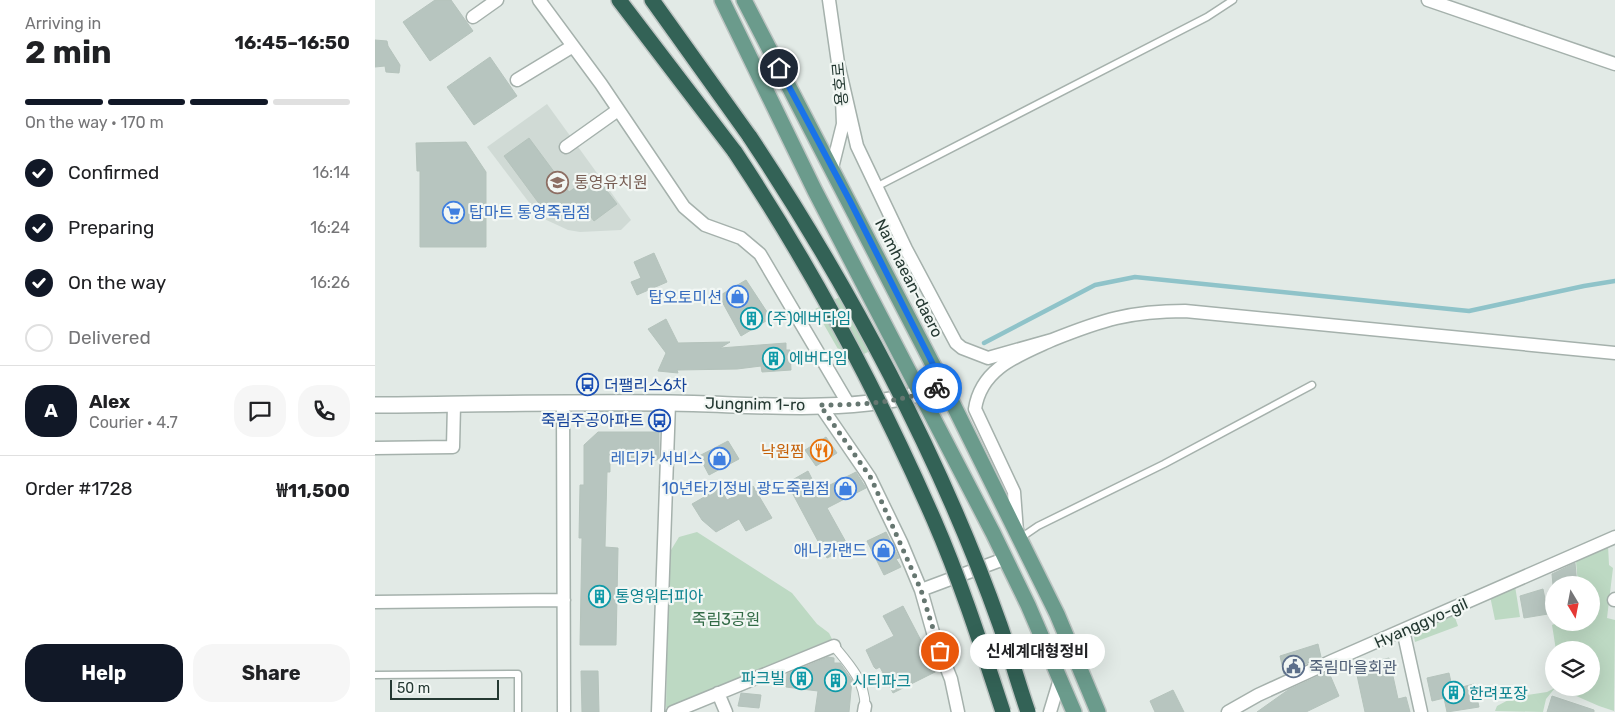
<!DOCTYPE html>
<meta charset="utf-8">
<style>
body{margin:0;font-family:Rubik,"Noto Sans KR",sans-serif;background:#f6f6f6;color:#202124;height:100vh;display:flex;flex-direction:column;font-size:19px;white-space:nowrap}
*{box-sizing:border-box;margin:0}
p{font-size:16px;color:#757577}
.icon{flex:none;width:28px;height:28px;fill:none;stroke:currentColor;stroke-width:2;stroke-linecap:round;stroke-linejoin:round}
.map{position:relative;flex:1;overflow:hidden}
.details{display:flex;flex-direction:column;background:#fff;width:375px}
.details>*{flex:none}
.needle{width:32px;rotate:170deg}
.buttons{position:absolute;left:1170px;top:576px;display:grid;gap:10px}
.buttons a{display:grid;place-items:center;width:55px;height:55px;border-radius:50%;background:#fff;box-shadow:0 5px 20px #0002;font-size:25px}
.scale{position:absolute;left:15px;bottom:12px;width:109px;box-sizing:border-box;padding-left:5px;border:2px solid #243932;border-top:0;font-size:14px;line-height:18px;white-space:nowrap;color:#243932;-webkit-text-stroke:4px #f2f7f4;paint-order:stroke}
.pin{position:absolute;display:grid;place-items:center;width:42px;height:42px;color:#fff;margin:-21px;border:2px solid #fff;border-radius:50%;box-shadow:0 1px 5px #0007}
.courier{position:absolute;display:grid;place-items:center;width:50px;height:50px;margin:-25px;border:4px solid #1a73e8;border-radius:50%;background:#fff;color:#222;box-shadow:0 1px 6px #0007}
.bubble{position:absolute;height:35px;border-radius:18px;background:#fff;box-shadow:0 5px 20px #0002;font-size:16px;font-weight:700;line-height:35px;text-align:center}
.headline em{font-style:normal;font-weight:700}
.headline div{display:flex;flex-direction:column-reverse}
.headline{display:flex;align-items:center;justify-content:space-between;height:85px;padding:0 25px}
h1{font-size:32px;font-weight:700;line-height:38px}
.bar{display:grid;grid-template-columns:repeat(4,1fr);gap:8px 5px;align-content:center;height:60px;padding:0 25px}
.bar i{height:6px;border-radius:4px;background:#e0e0e0}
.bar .selected{background:#111827}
.bar p{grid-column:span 4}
.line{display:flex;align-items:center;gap:12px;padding:0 25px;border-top:1px solid #e0e0e0}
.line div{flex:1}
.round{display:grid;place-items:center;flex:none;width:52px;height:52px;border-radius:20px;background:#f6f6f6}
ol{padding:0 25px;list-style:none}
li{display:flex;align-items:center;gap:15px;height:55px}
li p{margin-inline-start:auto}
li .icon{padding:5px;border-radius:50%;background:#111827;color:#fff;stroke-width:4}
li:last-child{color:#757577}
li i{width:28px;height:28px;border:2px solid #e0e0e0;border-radius:50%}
.cta{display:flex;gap:10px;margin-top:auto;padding:10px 25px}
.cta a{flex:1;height:58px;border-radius:20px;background:#111827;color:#fff;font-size:20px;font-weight:700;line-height:58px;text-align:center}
.cta a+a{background:#f6f6f6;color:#202124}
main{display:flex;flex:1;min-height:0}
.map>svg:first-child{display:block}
.built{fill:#d0dad5}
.green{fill:#bdd9c3}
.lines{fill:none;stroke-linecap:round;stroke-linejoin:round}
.stream{stroke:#8fc3c9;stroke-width:4.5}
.building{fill:#b7c5bf;stroke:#b5c3bc}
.service-casing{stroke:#a5b1ac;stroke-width:9}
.pedestrian-casing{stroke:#a5b1ac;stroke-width:11}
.minor-casing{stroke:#a5b1ac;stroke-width:15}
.tertiary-casing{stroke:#a5b1ac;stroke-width:18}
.primary-casing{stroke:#bdc4c2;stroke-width:18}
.motorway-casing{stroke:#bdc4c2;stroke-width:18}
.service{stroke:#fff;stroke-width:6}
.pedestrian{stroke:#fff;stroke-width:9}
.minor{stroke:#fff;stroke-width:12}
.tertiary{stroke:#fff;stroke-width:15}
.primary{stroke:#6b9b8c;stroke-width:15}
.motorway{stroke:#336256;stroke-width:15}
.motorway-bridge-casing{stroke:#bdc4c2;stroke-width:18;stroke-linecap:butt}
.motorway-bridge{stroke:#336256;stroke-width:15}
.done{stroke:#667771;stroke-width:5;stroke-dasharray:0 9}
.route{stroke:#1a73e8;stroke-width:6}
.labels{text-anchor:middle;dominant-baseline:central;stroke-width:4.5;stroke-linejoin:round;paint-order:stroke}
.street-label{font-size:16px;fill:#243932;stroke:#f2f7f4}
.education-label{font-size:16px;fill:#785e54;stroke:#f2f7f4;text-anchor:start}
.shop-label{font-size:16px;fill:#366cbe;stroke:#f2f7f4;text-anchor:end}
.culture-label{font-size:16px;fill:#0d838f;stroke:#f2f7f4;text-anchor:start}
.transit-label{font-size:16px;fill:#164399;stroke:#f2f7f4;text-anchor:start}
.food-label{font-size:16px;fill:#c56008;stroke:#f2f7f4;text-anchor:end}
.park-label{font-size:16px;fill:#326b46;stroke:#f2f7f4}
.service-label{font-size:16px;fill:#4e5e75;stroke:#f2f7f4;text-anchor:start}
</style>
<main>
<section class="details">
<div class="headline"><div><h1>2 min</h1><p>Arriving in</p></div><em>16:45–16:50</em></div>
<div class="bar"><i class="selected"></i><i class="selected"></i><i class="selected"></i><i></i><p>On the way · 170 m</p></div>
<ol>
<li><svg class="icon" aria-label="check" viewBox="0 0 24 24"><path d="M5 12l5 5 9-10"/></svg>Confirmed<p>16:14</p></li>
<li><svg class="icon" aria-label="check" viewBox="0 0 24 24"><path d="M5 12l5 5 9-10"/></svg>Preparing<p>16:24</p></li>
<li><svg class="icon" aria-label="check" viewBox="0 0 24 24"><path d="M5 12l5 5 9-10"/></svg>On the way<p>16:26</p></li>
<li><i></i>Delivered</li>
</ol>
<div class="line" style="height:90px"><b class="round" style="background:#111827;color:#fff">A</b><div><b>Alex</b><p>Courier · 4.7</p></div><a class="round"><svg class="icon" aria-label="chat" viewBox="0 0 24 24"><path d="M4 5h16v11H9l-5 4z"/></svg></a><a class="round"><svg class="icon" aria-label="phone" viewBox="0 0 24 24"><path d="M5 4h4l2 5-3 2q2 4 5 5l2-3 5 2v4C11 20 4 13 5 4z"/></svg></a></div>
<div class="line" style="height:65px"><div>Order #1728</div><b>₩11,500</b></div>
<div class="cta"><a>Help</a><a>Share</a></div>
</section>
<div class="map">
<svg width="1240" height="712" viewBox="0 0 1240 712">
<rect width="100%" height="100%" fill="#e2eae6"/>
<path class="built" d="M172,104l84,116 -10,10 -41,2 -12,-2 -28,-13 -53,-70z"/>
<path class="green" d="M473,293l30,54 -32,16 -31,-54z
M322,532l95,61 25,31 12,9 3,6 -166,69 3,-146 2,-12 8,-13z
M1233,545l1,20 4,3 -6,50 8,2 -1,91 -15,-5 -41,-18h33v-38h-35l-4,-25 5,-2 34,-1v-37h-13l-2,-24z
M1140,586l5,31 -25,3 -5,-24z
M1078,612l5,14 -43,16 -2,-10z
M1180,688l-9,11 -3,13 -48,-1 2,-5 17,-9 33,-5z"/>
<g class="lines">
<path class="stream" d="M609,343l111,-58 40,-8 334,34 115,-25 31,-5"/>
</g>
<path class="building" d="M60,0h16l22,31 -43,30 -27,-39z
M0,40l12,1 1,5 12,19 -1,8 -13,-1 -1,-6 -10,1z
M115,57l27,39 -43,29 -27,-38z
M154,138l40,54 25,-18 23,30 -23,17 -10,-13 -16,11 -8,-10 -11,8 -45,-61z
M91,142l20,30v75h-66v-76h-3l-1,-28z
M279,253l13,29 -30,13 -6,-13 10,-4 -7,-16z
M371,280l25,38 -30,18 -22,-40z
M291,319l12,24 52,-1 -10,6 66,-5v7h4l1,20 -29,2 -1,-6 -24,3 -60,1 1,3 -20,-2 8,-18 -18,-24z
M223,432h61v28l-49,-1v13h-3l-2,75 13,1 -2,97h-36l2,-107h-3l1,-53h4v-40z
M451,437l11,16 -21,13 -11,-16z
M353,441l11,18 -30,16 -10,-19z
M433,471l10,20 38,-19 10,16 -39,20 25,45 -10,5 -3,-6 -12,6 -40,-75z
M378,486l19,32 -26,13 -7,-12 -23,13 -14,-12 -10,-16 28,-16 7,12z
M511,532l13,26 -3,1 5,8 -17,8 -17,-34z
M1200,563l2,22h-24l-1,-11z
M1168,589l5,25 -24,4 -4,-22z
M528,606l24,46 3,-1 9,19 -46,23 -13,-26 -4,2 -2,-2 -8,-17 28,-14 -11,-20z
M943,644l3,13 -37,17 -4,-18z
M453,657l6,1v5h6l12,17 -3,32h-34l3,-21 -32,-4 1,-13z
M1014,658l9,41 8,-2 4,15h-45l-10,-46z
M206,671h17l1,41h-17z
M950,673l1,3 4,-1 9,21 -33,16h-49l31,-22z
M1074,673l2,9 5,-1 2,7 16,-4 5,23 -32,5 -3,-14 -12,3 -5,-23z
M798,690l11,22h-29l-5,-11z
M366,693l20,2 -2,13 -21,-2z
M1177,696l42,14v2h-47z"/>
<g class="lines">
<defs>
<path id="service" d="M501,187l331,-170 26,-17
M644,539l19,-13 126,-62 148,-79
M0,675l143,-1v38"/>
<path id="pedestrian" d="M459,646c15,18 31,35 31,60"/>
<path id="minor" d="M164,0l62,84 83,123 21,18 36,13 19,16 89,151
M454,0l10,70
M1053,0l187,64
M98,17l24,-17
M463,63l19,83 49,103 50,94 6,5 26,10 64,-18c-33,15 -71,28 -77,69l39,83 3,40
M142,80l56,-34
M191,147l52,-37
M457,168l11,-44 -1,-25
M677,340c50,-20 78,-29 133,-29l430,42
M188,403l1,309
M445,405l50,73 31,64 20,48 13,46 17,43 7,33
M0,448l78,-1 1,-42
M546,590l83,-31
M1239,600l1,-1
M0,602l189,-2
M1028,630l18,82
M343,693l8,19
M283,712l11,-309
M298,712l161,-66
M489,712l1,-6
M675,712l10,-33
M853,712l30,-17 74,-34 283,-124"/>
<path id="tertiary" d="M0,405c98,-1 197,-3 295,-2 88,1 190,14 274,-17"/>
<path id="primary" d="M347,0l93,191 178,342 35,72 46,107
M369,0l200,386 113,228 41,98"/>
<path id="motorway" d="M244,0l116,152
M277,0l98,137"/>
</defs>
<use href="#service" class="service-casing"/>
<use href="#pedestrian" class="pedestrian-casing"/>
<use href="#minor" class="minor-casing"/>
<use href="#tertiary" class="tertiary-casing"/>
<use href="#primary" class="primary-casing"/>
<use href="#motorway" class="motorway-casing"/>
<use href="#service" class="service"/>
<use href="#pedestrian" class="pedestrian"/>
<use href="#minor" class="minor"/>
<use href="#tertiary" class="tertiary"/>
<use href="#primary" class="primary"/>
<use href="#motorway" class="motorway"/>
<defs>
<path id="motorway-bridge" d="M375,137c99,149 190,319 250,488 10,29 18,58 28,87
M360,152c77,116 143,240 199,368 27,62 48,128 69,192"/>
</defs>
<use href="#motorway-bridge" class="motorway-bridge-casing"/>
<use href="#motorway-bridge" class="motorway-bridge"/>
</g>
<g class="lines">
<path class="done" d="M562,388c-37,15 -77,17 -117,17l51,73 50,112 19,61"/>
<path class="route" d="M404,68l71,133 94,185 -7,2"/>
</g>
<defs>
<symbol id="school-ring" viewBox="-11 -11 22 22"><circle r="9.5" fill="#f2f7f4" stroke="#8d6e63" stroke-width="1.5"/><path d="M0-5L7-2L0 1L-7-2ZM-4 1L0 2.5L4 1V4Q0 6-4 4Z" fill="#8d6e63"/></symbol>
<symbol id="supermarket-ring" viewBox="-11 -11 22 22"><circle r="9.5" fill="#f2f7f4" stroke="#3f7fe0" stroke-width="1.5"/><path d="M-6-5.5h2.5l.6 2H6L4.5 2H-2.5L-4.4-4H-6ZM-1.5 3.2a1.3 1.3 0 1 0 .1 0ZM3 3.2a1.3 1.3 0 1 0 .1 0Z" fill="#3f7fe0"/></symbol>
<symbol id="shop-ring" viewBox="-11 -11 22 22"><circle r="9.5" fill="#f2f7f4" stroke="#3f7fe0" stroke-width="1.5"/><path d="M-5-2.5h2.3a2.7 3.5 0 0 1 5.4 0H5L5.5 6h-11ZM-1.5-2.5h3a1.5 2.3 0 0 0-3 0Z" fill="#3f7fe0"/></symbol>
<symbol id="building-ring" viewBox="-11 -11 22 22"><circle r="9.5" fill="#f2f7f4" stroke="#0f9aa8" stroke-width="1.5"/><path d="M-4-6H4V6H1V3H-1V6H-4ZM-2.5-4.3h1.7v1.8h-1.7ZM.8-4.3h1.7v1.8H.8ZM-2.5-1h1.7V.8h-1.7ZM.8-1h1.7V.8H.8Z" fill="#0f9aa8"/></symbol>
<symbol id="bus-ring" viewBox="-11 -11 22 22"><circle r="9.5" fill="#f2f7f4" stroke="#1a4fb4" stroke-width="1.5"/><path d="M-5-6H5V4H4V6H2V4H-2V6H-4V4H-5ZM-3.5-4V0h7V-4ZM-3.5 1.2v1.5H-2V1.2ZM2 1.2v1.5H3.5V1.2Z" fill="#1a4fb4"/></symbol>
<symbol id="restaurant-ring" viewBox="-11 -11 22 22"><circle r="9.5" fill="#f2f7f4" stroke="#e8710a" stroke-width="1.5"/><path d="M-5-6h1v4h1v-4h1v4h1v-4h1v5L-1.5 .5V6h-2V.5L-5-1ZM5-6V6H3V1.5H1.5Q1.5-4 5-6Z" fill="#e8710a"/></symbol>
<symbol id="civic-ring" viewBox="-11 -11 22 22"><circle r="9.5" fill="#f2f7f4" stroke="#5c6f8a" stroke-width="1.5"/><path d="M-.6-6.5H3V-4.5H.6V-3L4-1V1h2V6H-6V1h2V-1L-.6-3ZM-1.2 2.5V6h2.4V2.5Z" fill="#5c6f8a"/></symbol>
</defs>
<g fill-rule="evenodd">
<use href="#school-ring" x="170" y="170" width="25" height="25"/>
<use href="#supermarket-ring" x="66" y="200" width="25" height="25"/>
<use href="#shop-ring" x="350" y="284" width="25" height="25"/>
<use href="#building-ring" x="364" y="306" width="25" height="25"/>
<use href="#building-ring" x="386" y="346" width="25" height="25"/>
<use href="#bus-ring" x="200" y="372" width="25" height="25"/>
<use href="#bus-ring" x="272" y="408" width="25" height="25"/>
<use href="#restaurant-ring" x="434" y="438" width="25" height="25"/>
<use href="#shop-ring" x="332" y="446" width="25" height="25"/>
<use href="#shop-ring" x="458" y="476" width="25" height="25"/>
<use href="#shop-ring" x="496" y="538" width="25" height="25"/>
<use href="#building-ring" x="212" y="584" width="25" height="25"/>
<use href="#civic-ring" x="906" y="654" width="25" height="25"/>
<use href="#building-ring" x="414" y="666" width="25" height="25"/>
<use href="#building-ring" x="448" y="668" width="25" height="25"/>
<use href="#building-ring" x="1066" y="680" width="25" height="25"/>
</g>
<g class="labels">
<g class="street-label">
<text transform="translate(465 84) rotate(-95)">용호로</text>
<text transform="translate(534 278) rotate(63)">Namhaean-daero</text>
<text transform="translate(380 404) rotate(1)">Jungnim 1-ro</text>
<text transform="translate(1046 623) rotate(-24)">Hyanggyo-gil</text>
</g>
<g class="education-label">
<text x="199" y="182">통영유치원</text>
</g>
<g class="shop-label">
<text x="94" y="212" text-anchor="start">탑마트 통영죽림점</text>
<text x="347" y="297">탑오토미션</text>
<text x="328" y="458">레디카 서비스</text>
<text x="455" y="488">10년타기정비 광도죽림점</text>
<text x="492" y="550">애니카랜드</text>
</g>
<g class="culture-label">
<text x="392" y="318">(주)에버다임</text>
<text x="414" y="358">에버다임</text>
<text x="240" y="596">통영워터피아</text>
<text x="410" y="678" text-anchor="end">파크빌</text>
<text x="477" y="681">시티파크</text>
<text x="1094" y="693">한려포장</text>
</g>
<g class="transit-label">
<text x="229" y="385">더팰리스6차</text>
<text x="269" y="420" text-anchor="end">죽림주공아파트</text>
</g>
<g class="food-label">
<text x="430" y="451">낙원찜</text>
</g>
<g class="park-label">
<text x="351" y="619">죽림3공원</text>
</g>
<g class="service-label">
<text x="934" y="667">죽림마을회관</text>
</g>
</g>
</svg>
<div class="buttons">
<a><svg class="needle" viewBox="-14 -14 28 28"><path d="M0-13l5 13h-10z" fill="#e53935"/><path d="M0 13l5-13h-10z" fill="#757577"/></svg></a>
<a><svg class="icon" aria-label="layers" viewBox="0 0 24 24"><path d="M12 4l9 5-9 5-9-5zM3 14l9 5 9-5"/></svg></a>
</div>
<div class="scale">50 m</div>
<div class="pin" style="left:565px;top:651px;background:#ea580c"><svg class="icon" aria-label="bag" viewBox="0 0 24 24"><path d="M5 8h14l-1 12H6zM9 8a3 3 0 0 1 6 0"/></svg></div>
<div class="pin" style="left:404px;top:68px;background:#1f2937"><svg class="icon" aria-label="home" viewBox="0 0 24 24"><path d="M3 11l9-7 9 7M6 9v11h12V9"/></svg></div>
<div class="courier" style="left:562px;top:388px"><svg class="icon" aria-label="bike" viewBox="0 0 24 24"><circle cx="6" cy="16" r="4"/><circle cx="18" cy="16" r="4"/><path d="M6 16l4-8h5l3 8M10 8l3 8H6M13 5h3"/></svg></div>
<div class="bubble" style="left:595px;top:634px;width:135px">신세계대형정비</div>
</div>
</main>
